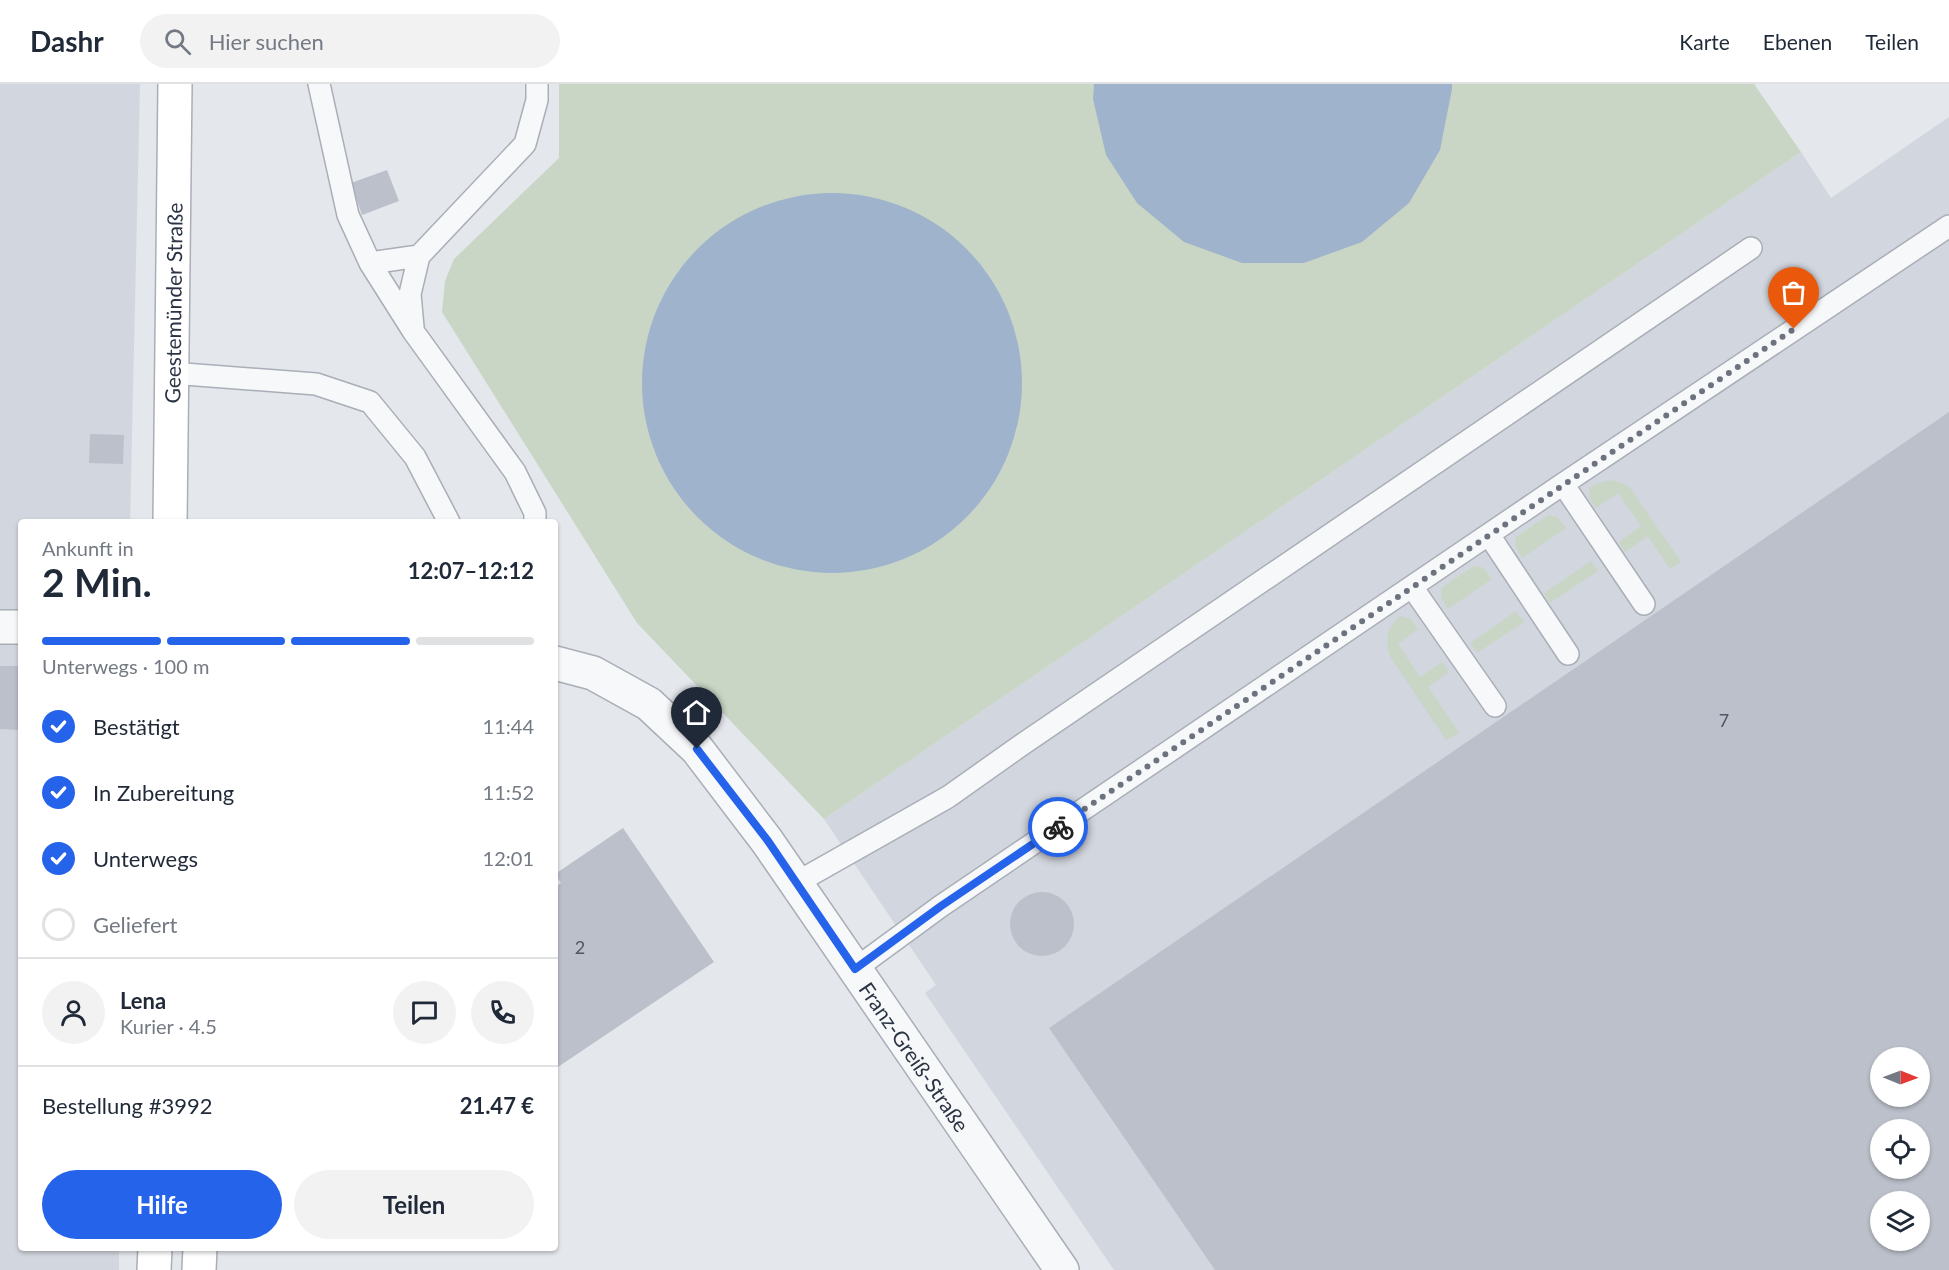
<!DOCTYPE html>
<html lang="de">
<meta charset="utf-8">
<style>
body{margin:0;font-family:Lato,sans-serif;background:#f2f2f3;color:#1f2937;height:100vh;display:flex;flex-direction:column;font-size:22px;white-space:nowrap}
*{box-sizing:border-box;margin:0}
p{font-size:20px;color:#747a83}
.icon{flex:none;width:33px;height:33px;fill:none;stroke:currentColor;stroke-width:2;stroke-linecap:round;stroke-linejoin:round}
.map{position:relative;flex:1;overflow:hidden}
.side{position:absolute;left:18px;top:435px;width:540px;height:732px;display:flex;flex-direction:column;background:#fff;border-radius:6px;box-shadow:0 2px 4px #0004}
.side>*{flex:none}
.needle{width:39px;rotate:91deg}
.tools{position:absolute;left:1870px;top:963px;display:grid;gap:12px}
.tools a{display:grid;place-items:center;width:60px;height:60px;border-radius:50%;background:#fff;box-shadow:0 2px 4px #0004;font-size:30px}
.pin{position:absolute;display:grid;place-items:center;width:51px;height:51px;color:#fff;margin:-62px -26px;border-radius:50% 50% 50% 0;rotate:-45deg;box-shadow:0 0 6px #0007}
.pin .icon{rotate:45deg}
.courier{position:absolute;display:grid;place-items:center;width:60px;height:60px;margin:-30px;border:4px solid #2563eb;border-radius:50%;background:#fff;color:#222;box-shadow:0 2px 8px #0007}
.summary em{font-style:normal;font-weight:700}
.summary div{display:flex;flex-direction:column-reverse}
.summary{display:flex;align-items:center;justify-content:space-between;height:102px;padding:0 24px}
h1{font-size:39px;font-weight:700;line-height:45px}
.bar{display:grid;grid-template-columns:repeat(4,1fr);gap:9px 6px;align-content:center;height:72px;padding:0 24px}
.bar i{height:8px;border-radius:4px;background:#e0e1e3}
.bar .selected{background:#2563eb}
.bar p{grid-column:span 4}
.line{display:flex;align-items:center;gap:15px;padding:0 24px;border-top:2px solid #e0e1e3}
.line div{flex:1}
.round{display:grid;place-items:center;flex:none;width:63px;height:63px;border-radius:32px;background:#f2f2f3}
ol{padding:0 24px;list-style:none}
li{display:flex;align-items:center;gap:18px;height:66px}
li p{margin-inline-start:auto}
li .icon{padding:6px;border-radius:50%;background:#2563eb;color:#fff;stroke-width:4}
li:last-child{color:#747a83}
li i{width:33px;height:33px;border:3px solid #e0e1e3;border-radius:50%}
.primary-button{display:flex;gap:12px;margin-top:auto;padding:12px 24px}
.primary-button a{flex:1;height:69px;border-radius:36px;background:#2563eb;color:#fff;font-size:24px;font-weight:700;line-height:69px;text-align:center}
.primary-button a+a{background:#f2f2f3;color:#1f2937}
header{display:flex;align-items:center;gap:36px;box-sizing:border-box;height:84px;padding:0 30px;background:#fff;border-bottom:2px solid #e0e1e3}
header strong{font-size:28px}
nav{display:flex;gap:33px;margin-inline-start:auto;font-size:21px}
.search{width:420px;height:54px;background:#f2f2f3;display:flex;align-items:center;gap:15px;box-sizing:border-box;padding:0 21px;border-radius:33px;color:#747a83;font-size:22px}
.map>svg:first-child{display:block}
.built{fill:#d2d6de;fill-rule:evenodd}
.green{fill:#c9d6c5}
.water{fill:#9fb4cc}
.building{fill:#bbc0ca;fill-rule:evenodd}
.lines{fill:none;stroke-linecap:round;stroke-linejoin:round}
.lane-casing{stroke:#a9aeb7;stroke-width:24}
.street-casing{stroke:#a9aeb7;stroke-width:36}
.secondary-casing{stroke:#a9aeb7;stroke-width:36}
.lane{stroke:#f7f8fa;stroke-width:21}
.street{stroke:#f7f8fa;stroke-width:33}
.secondary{stroke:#fff;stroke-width:33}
.done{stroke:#6c737f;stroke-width:6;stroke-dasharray:0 10.8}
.route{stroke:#2563eb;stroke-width:8}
.labels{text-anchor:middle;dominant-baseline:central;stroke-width:4.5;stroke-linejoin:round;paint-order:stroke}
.number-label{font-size:18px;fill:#4f5766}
.street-label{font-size:21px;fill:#2b3445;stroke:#f4f6f9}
</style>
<header>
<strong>Dashr</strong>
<div class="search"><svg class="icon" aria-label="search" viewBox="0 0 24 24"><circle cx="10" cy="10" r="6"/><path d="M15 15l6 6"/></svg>Hier suchen</div>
<nav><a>Karte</a><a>Ebenen</a><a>Teilen</a></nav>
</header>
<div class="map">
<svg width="1949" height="1186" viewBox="0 0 1949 1186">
<rect width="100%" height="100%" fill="#e4e7ec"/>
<path class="built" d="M0,0h140l-10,438h-109v726h98v22h-119z
M1949,33v1153h-835l-189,-277 11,-8 -112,-166 977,-667 30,46zM1881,974h39v38h-39zM1881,1046h39v38h-39zM1881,1118h39v38h-39z"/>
<path class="green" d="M559,0h1195l47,68 -977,667 -187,-196 -195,-311 3,-31 9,-22 105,-101z
M1611,396l13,4 7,5 50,73 -11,7 -22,-33 -23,16 -6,-10 22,-16 -23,-33 -22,15 -7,-12v-7l6,-5z
M1548,431l9,2 9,11 -44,30 -7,-13 1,-8z
M1591,477l7,10 -48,32 -6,-10z
M1474,482c10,-1 12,5 18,13l-44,30 -7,-11v-10z
M1516,527l8,11 -47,31 -7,-10z
M1401,532l10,3 7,10 -20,15 22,33 22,-15 7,10 -21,15 31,46 -13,7 -55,-82c-7,-16 -5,-32 10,-42z"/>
<path class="water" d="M1094,0h358v5l-12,61 -31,53 -47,39 -58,21h-62l-58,-21 -47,-39 -31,-48 -13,-56z
M642 299a190 190 0 1 1 380 0a190 190 0 1 1-380 0Z"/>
<path class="building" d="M387,86l12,31 -37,14 -11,-32z
M1949,328v858h-734l-166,-242zM1881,974h39v38h-39zM1881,1046h39v38h-39zM1881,1118h39v38h-39z
M90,350l34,1 -1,29 -34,-1z
M0,582h21v64l-21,-1z
M623,744l91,134 -159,107v-182l6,-4 -6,-9z
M1010 840a32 32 0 1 1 64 0a32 32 0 1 1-64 0Z"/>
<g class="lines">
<defs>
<path id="lane" d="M319,0l29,131 22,48 43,68 102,141 20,41v9
M370,179l49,-7
M413,243l-3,-33 9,-38 106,-112 12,-44v-16
M171,289l145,11 54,18 45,55 34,65
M1563,400l81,120
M1489,451l79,119
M1412,503l83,119
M796,799l152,-86 72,-51 731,-498
M855,885l86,-63 622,-422 386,-258"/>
<g id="street">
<path d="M0,543h21"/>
<path id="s1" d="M555,579l38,10 56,31 48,45 70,92 295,429"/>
</g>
<g id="secondary">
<path id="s2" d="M170,438l5,-438"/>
<path d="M154,1186l1,-22"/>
<path d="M199,1186l1,-22"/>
</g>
</defs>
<use href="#lane" class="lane-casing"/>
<use href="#street" class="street-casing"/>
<use href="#secondary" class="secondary-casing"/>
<use href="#lane" class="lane"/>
<use href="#street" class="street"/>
<use href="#secondary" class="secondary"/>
</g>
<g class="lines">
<path class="done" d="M1058,743l736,-498"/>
<path class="route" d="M697,665l71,92 87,128 86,-63 117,-79"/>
</g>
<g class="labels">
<g class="number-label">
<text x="1724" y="636">7</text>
<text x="580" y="863">2</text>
</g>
<g class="street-label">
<text stroke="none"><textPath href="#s2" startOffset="219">Geestemünder Straße</textPath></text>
<text stroke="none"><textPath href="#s1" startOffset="546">Franz-Greiß-Straße</textPath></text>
</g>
</g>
</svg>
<div class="tools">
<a><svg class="needle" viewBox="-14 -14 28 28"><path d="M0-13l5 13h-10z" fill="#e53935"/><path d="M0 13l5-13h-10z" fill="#747a83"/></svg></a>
<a><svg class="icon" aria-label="locate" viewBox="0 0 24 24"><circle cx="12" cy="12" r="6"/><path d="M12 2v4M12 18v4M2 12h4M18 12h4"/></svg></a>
<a><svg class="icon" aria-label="layers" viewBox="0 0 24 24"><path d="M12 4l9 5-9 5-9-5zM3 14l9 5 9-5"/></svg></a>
</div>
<div class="pin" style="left:1794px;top:245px;background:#ea580c"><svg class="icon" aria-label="bag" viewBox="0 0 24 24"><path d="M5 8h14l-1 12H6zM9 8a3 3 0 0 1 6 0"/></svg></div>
<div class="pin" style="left:697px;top:665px;background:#1f2937"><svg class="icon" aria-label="home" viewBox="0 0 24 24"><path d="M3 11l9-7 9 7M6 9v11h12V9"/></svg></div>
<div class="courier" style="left:1058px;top:743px"><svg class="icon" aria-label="bike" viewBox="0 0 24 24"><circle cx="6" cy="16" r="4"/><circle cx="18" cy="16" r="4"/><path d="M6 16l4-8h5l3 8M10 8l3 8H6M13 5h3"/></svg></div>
<section class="side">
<div class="summary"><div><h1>2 Min.</h1><p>Ankunft in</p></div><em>12:07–12:12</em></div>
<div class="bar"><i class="selected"></i><i class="selected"></i><i class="selected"></i><i></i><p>Unterwegs · 100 m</p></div>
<ol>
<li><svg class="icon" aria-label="check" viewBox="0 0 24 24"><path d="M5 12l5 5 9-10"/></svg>Bestätigt<p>11:44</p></li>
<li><svg class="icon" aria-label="check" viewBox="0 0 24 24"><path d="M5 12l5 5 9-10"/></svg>In Zubereitung<p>11:52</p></li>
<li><svg class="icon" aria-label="check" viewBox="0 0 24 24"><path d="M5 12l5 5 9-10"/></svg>Unterwegs<p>12:01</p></li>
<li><i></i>Geliefert</li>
</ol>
<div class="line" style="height:108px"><a class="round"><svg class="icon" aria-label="person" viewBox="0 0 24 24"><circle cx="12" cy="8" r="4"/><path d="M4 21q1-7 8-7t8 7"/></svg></a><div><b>Lena</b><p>Kurier · 4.5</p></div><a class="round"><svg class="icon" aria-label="chat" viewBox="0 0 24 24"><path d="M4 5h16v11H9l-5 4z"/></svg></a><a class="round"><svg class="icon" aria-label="phone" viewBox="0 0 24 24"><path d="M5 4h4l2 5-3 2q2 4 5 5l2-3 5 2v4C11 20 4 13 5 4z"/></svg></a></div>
<div class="line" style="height:78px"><div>Bestellung #3992</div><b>21.47 €</b></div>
<div class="primary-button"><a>Hilfe</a><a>Teilen</a></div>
</section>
</div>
